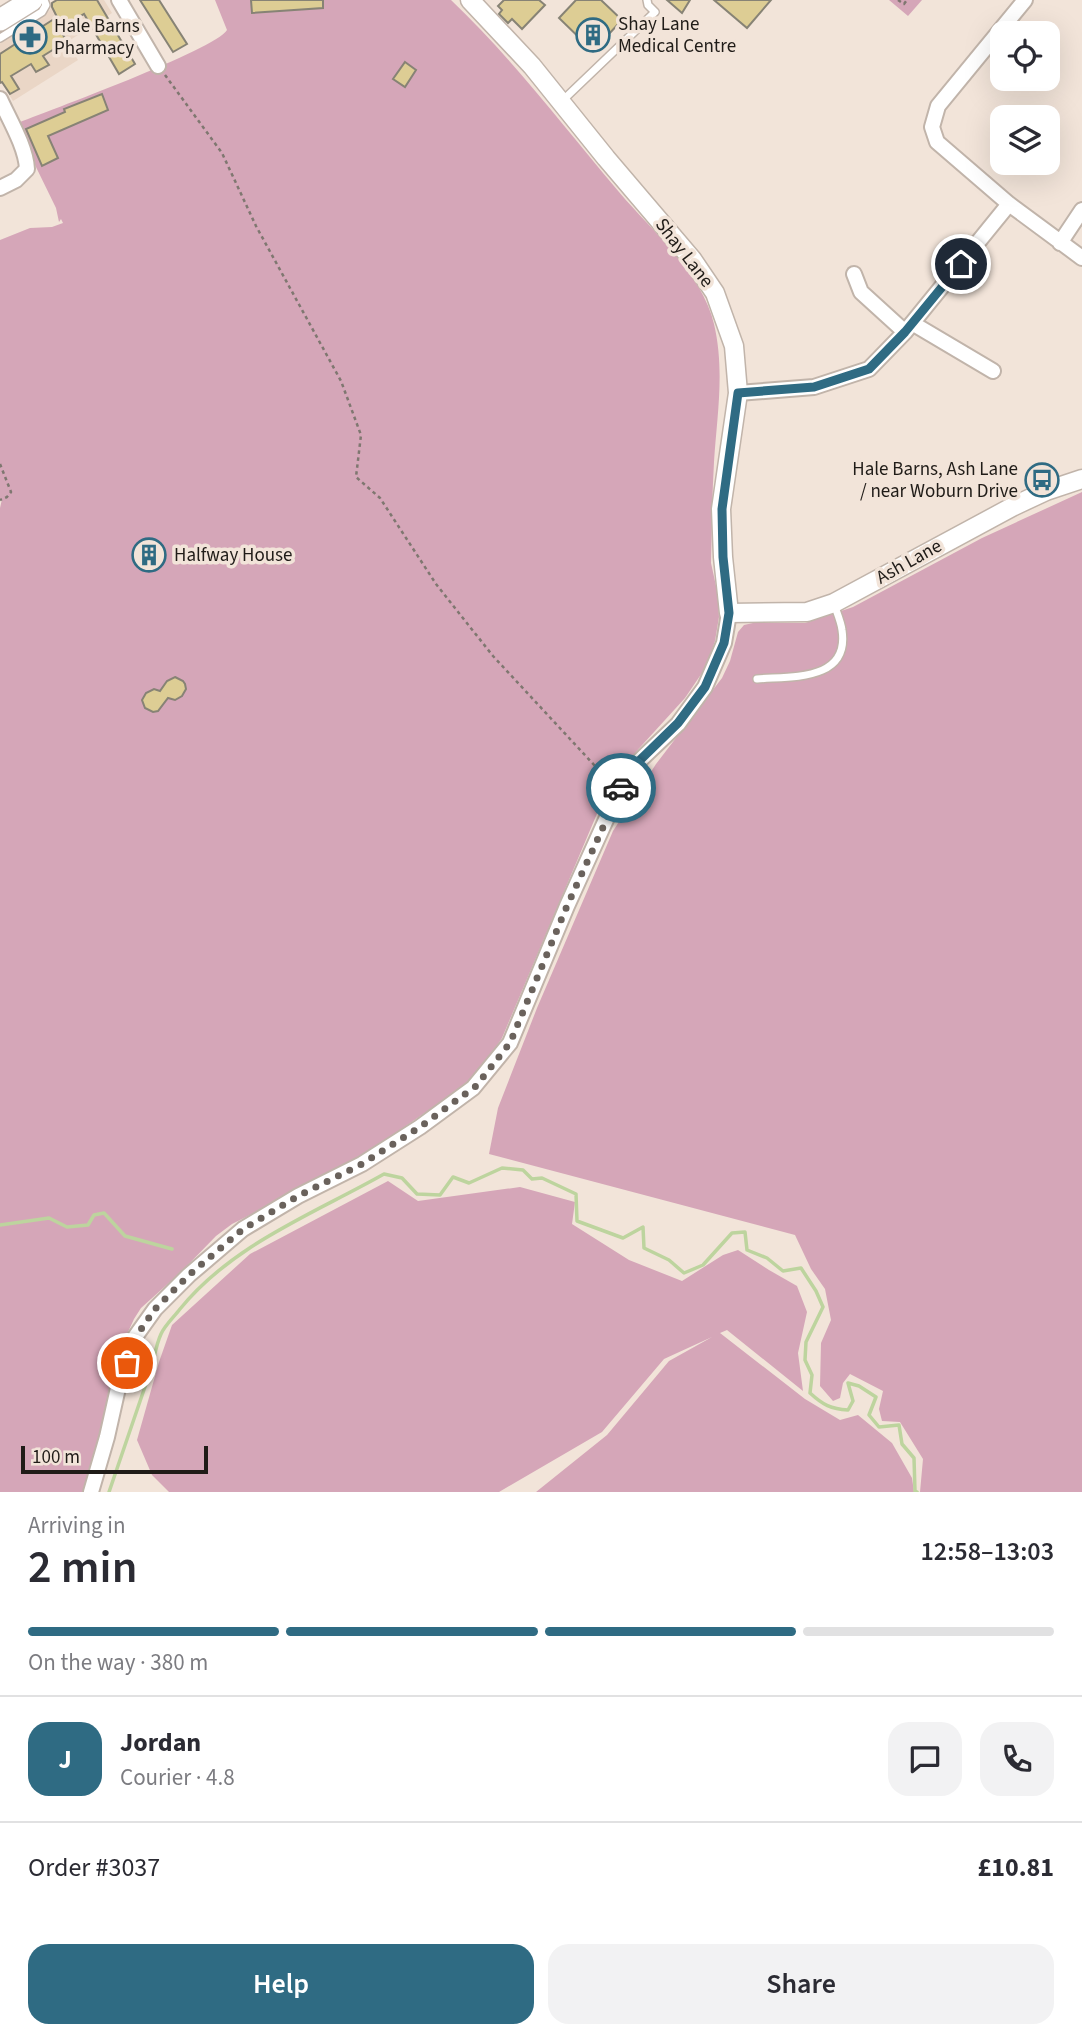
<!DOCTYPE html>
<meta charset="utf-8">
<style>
body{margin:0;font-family:"Source Sans 3",sans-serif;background:#f2f2f3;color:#2b2b33;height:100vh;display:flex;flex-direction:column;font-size:26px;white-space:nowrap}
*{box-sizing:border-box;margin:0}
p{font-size:23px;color:#7c7c81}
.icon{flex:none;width:38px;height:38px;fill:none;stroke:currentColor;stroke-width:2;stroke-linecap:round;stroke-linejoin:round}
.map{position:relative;height:1492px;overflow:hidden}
.panel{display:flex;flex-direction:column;background:#fff;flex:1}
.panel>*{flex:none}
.tools{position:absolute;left:990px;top:21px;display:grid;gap:14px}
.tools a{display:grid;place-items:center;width:70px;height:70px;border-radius:14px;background:#fff;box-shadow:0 7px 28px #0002;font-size:35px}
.scale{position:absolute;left:21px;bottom:18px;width:187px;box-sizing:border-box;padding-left:7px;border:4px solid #201c18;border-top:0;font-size:19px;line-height:24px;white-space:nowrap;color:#201c18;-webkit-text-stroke:5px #f2e4d9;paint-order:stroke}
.pin{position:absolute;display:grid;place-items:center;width:60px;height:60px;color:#fff;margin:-30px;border:4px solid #fff;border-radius:50%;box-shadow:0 2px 7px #0007}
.courier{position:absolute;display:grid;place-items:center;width:70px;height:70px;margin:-35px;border:5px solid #2f6b83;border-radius:50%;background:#fff;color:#222;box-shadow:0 2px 9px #0007}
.headline em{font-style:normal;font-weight:600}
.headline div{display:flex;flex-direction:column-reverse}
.headline{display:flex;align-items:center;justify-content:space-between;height:119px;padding:0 28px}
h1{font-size:46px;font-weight:600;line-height:52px}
.bar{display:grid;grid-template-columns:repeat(4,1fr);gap:10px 7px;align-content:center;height:84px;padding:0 28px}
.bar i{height:9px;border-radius:5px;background:#e1e1e2}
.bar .selected{background:#2f6b83}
.bar p{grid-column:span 4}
.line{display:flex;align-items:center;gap:18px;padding:0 28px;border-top:2px solid #e1e1e2}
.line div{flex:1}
.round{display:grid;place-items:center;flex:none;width:74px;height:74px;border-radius:21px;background:#f2f2f3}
.primary-button{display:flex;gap:14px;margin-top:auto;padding:14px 28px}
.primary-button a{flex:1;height:80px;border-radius:21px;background:#2f6b83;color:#fff;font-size:28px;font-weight:600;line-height:80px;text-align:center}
.primary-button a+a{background:#f2f2f3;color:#2b2b33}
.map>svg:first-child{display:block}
.built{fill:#ead6c6}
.green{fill:#d5a6b8}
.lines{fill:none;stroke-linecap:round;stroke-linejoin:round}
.stream{stroke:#bdd49e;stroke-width:3.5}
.building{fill:#ddcd94;stroke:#878375;stroke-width:2}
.service-casing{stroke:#c1b4aa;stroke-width:10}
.minor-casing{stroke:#c1b4aa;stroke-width:18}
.tertiary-casing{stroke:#c1b4aa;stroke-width:21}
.primary-casing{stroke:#c1b4aa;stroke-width:24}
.path{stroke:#7f7770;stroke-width:2.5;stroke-dasharray:3.5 3.5;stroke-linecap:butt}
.service{stroke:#fff;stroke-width:7}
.minor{stroke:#fff;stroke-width:14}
.tertiary{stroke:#fff;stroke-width:18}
.primary{stroke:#fff;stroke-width:21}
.done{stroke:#6a625c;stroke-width:7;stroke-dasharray:0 12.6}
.route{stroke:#2f6b83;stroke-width:9}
.labels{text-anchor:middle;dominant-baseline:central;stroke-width:7;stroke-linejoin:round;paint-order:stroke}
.poi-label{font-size:19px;fill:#201c18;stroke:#f2e4d9;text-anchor:start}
.street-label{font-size:19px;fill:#201c18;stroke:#f2e4d9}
</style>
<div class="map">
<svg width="1082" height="1492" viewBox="0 0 1082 1492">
<rect width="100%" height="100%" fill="#f2e4d9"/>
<path class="built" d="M54,0h50l8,13 -45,29 11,18 -65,41 -13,-21v-38l49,-31 2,-3 -1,-5z"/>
<path class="green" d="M215,0h236c62,59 113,127 168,192 33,39 83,81 95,132 11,47 3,91 0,138 -2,33 -2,67 -3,101l7,32 1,22 -4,24 -9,26 -21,31 -51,56 -35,55 -97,229 -20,30 -35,32 -21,12 -56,39 -96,52 -42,21 -16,12 -35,36 -40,36 -7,11 -6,13 -43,160h-85v-984l2,-9h-2v-259l30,-12 22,-1 11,-4 -2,-4 -2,3 -3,-14 -41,-84c33,-13 200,-74 212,-94z
M889,0h33l-14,16z
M1082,492v1000h-162l3,-33 -23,-37 -18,-1 -3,-12 4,-18 -33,-17 -7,9 -3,15 -7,3 -13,-15 1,-43 10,-23 -6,-31 -14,-20 -16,-34 -306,-81 9,-46 39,-100 76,-177 43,-67 66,-86 8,-17 8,-29 6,-7 9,-2h52l48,-16 129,-69z
M388,1181l30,20 102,-14 55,15 -3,22 57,36 53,21 41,-26 15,-5 31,20 28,16 10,26 -9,41 5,38 -76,-61 -7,3 85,66 35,21 18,-5 34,28 20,35 2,14h-378l71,-57 62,-74 43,-24 -48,22 -62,73 -103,60h-330l-17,-17 -15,-35 22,-78 13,-37 78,-71z"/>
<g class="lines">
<path class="stream" d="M0,1225l49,-7 18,9 21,-2 6,-10 10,-2 21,23 47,13
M109,1492c13,-39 27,-78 40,-117 5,-13 6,-28 12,-41 4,-9 13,-17 19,-25 53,-65 133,-95 204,-135l18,4 15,16 23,1 13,-18 16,6 33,-15 21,2 9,9 10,-1 34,16 1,27 46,17 20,-11 1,21 25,12 15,13 19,-8 29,-32 13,-1 2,18 20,8 16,13 18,-3 15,23 7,16 -17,35 -1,18 7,15 -2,18c13,12 21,16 38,17l5,-9 -5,-18 11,3 17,11 -7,18 10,12 20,-2 3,19 12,14 1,33 2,1"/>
</g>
<path class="building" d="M57,0h40l38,64 -16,10 -35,-60 -25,15 8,12 -24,15 6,9 -13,7 -5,-8 -20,12 8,13 -9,5 -8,-12 -2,1v-29l57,-37 -5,-10v-4z
M140,0h19l28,44 -14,8z
M251,0h72v8l-71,5z
M504,0h35l6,5 -23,24 -10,-10 -4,4 -9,-9 3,-4 -4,-4z
M576,0h25l21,20 -29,31 -34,-33z
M667,0h23l-8,13z
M714,0h57l-24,28z
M405,62l11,8 -11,17 -12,-8z
M102,94l6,16 -60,26 10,22 -16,8 -16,-37 39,-17 -1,-3z
M175,677l8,4 2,3 1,5 -4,7 -7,4 -7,-2 -10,13 -5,1 -8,-4 -3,-8 4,-7 8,-4 6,2 7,-10z"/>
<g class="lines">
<defs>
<path id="service" d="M0,38l42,-26 4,-7 -2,-5
M561,102l94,-90 -7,-7 -1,-5
M757,679c33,-3 93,3 85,-49 -1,-8 -5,-17 -8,-26"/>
<path id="minor" d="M119,0l39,66
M1025,0l-87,106 -6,21 5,15 72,62 73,54
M0,99c9,20 26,48 27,70l-11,11 -16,8
M1060,243l22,-33
M854,274l7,18 44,40
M912,323l81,48
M738,393l76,-6 55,-18 36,-37 104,-128
M91,1492l16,-55 11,-49 17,-51 20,-28 34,-34 54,-46 55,-33 64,-32 58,-37 53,-39 37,-45 57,-137 52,-115 18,-28 41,-39 27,-37 19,-44 5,-30"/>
<path id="tertiary" d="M470,0l62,66 74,92 86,101 23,34 19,53 4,47 -17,116 2,48 6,56 78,-1 27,-9 180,-97 32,-15 36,-12"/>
<path id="primary" d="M0,20l32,-20"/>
</defs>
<use href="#service" class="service-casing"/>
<use href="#minor" class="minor-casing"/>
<use href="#tertiary" class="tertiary-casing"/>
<use href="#primary" class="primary-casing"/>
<path class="path" d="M898,0l6,4 3,-4
M165,75l57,78 34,73 85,155 20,54 -5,42 24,21 56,86 57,72 116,125
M0,464l11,28 -4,5 -7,3"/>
<use href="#service" class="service"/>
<use href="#minor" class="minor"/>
<use href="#tertiary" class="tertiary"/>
<use href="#primary" class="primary"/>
</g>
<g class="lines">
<path class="done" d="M127,1363l8,-25 20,-29 34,-34 54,-46 55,-33 64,-32 58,-37 56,-41 34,-43 57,-137 54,-118"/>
<path class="route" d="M621,788l16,-25 41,-40 27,-36 19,-44 5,-30 -6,-56 -1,-48 16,-116 76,-6 55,-18 36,-37 56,-68"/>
</g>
<defs>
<symbol id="building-ring" viewBox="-11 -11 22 22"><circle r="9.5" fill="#f2e4d9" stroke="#2f6b83" stroke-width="1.5"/><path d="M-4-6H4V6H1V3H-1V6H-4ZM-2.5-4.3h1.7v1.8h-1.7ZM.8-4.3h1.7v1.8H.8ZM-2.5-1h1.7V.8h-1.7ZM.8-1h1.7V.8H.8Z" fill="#2f6b83"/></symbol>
<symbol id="pharmacy-ring" viewBox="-11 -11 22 22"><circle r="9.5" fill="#f2e4d9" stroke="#2f6b83" stroke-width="1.5"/><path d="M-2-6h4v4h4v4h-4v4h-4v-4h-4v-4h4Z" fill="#2f6b83"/></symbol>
<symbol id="bus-ring" viewBox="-11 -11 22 22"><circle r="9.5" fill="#f2e4d9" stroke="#2f6b83" stroke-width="1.5"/><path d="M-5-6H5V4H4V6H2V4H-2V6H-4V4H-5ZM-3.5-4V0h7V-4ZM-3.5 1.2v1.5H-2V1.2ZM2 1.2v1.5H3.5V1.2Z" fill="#2f6b83"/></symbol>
</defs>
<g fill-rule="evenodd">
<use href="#building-ring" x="574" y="16" width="38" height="38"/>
<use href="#pharmacy-ring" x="11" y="18" width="38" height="38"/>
<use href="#bus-ring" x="1023" y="461" width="38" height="38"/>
<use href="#building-ring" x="130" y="536" width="38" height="38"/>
</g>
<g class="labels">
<g class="poi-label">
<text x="618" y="24">Shay Lane<tspan x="618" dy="22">Medical Centre</tspan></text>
<text x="54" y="26">Hale Barns<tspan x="54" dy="22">Pharmacy</tspan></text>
<text x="1018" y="469" text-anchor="end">Hale Barns, Ash Lane<tspan x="1018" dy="22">/ near Woburn Drive</tspan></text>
<text x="174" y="555">Halfway House</text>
</g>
<g class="street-label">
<text transform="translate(684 253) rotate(52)">Shay Lane</text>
<text transform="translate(909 562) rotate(-29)">Ash Lane</text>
</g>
</g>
</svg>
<div class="tools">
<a><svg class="icon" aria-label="locate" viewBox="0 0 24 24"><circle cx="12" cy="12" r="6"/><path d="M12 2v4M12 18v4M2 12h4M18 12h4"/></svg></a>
<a><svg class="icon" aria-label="layers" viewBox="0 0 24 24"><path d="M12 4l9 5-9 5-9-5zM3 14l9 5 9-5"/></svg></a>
</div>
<div class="scale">100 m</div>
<div class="pin" style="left:127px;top:1363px;background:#ea580c"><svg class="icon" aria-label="bag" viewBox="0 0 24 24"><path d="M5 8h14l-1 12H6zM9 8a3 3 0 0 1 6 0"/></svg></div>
<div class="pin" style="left:961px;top:264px;background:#1f2937"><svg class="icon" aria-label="home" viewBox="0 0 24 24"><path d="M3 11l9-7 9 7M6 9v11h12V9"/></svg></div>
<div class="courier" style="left:621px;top:788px"><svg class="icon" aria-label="car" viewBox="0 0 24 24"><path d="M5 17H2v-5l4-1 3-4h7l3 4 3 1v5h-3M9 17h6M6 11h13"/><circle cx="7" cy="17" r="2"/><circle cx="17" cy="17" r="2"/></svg></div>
</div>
<section class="panel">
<div class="headline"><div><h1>2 min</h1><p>Arriving in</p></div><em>12:58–13:03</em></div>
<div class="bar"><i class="selected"></i><i class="selected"></i><i class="selected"></i><i></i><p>On the way · 380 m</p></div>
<div class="line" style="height:126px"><b class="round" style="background:#2f6b83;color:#fff">J</b><div><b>Jordan</b><p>Courier · 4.8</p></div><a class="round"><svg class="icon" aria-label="chat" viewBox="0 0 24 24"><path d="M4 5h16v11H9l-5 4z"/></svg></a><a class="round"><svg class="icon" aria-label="phone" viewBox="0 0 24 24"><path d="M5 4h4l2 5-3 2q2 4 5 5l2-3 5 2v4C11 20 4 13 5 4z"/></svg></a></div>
<div class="line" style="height:91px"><div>Order #3037</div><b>£10.81</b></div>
<div class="primary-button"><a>Help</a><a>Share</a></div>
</section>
